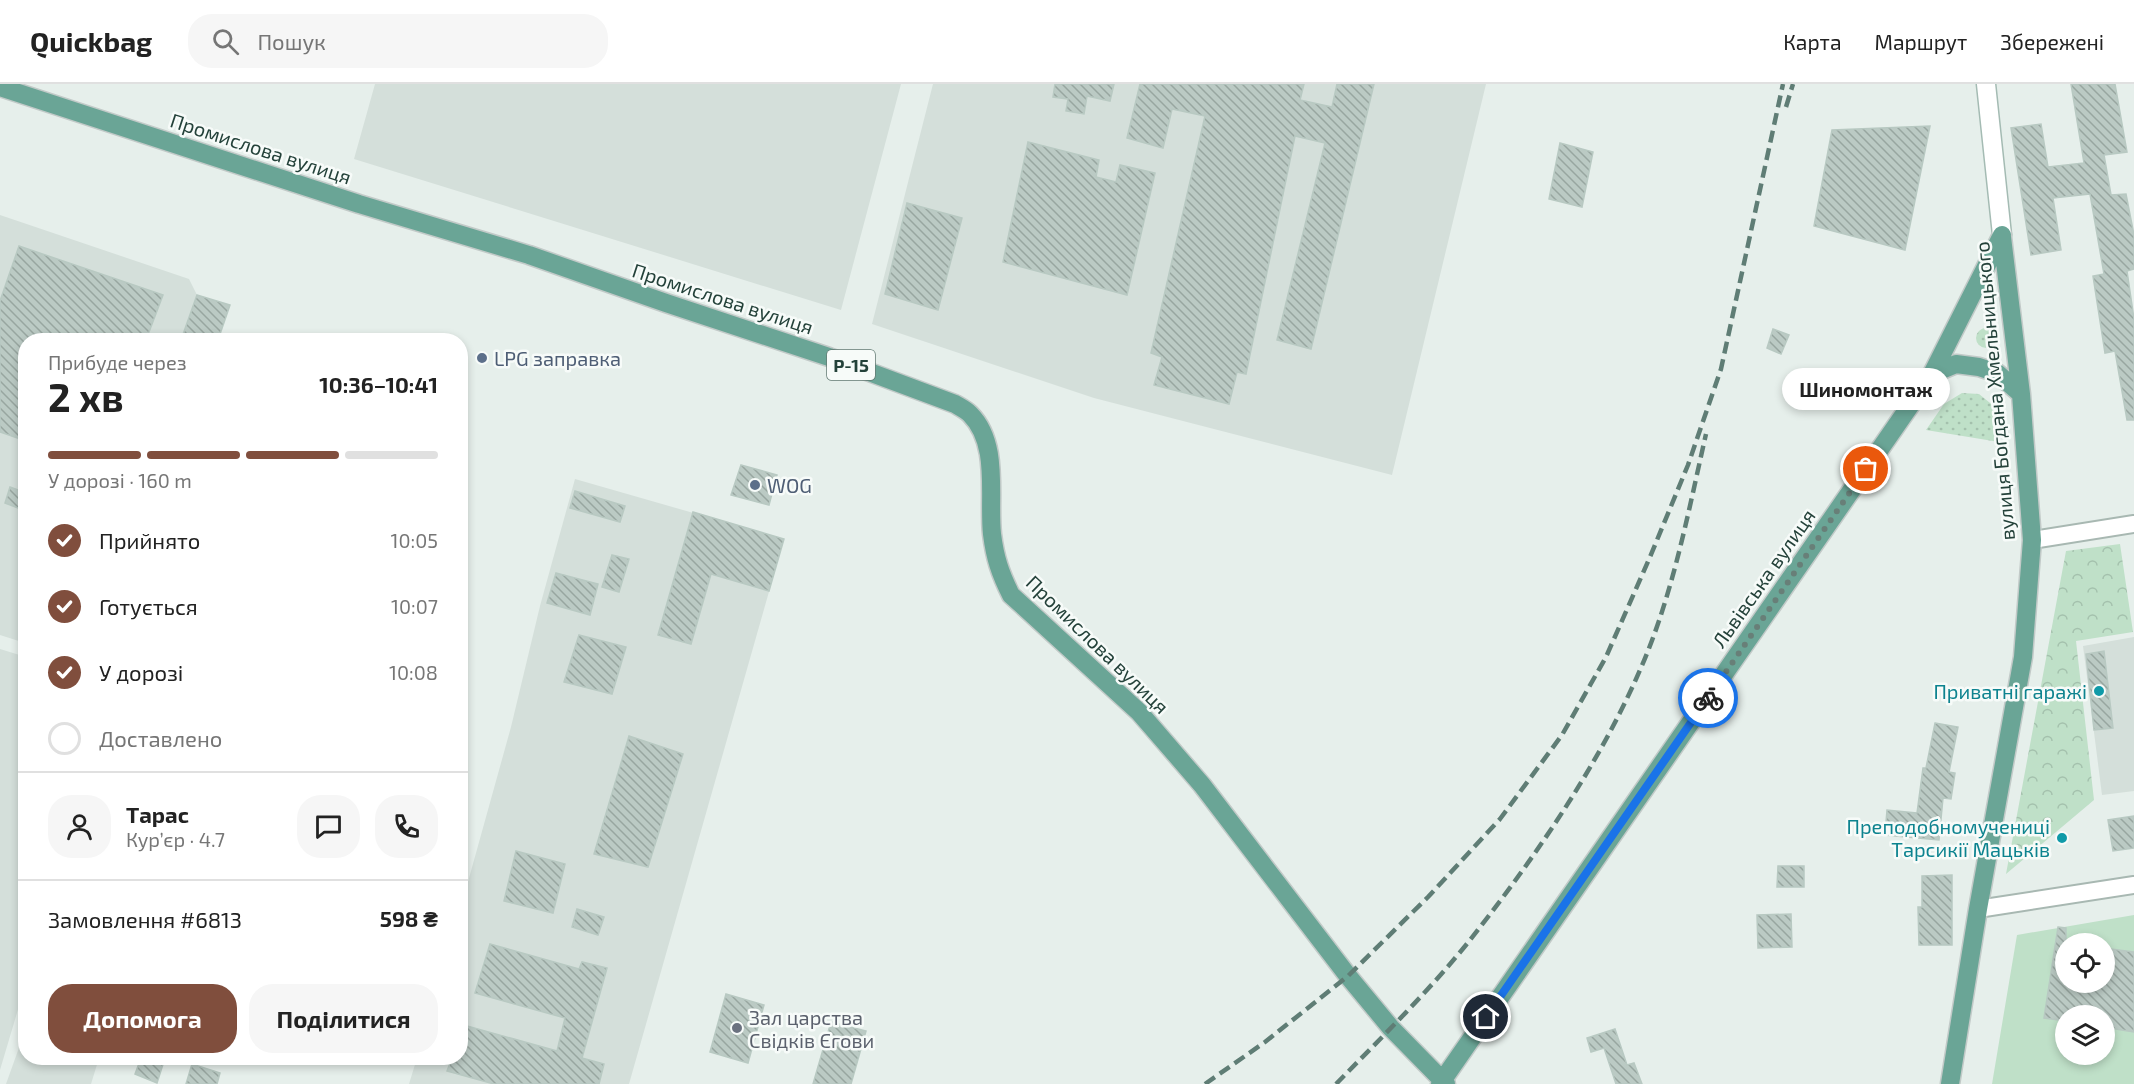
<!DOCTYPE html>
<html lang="uk">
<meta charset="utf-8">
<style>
body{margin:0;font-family:"Exo 2",sans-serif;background:#f6f6f6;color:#222;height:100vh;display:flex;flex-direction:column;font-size:22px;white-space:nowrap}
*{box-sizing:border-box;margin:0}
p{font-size:20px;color:#767676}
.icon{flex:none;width:33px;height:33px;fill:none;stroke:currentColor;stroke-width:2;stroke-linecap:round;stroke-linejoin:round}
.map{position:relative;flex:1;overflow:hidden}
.drawer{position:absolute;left:18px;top:249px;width:450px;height:732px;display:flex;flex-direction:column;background:#fff;border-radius:24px;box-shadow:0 3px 9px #0003}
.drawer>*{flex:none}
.fabs{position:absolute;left:2055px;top:849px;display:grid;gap:12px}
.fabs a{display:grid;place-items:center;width:60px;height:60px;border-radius:50%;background:#fff;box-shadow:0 3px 9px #0003;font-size:30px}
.pin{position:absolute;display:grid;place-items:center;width:51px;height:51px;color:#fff;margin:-26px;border:3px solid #fff;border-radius:50%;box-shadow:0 2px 6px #0007}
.courier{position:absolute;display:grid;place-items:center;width:60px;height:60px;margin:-30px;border:4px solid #1a73e8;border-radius:50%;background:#fff;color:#222;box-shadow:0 2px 8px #0007}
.bubble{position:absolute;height:42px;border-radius:21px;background:#fff;box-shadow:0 3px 9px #0003;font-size:20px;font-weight:700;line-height:42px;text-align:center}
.summary em{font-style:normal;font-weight:700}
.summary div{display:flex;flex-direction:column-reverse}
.summary{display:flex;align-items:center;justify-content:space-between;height:102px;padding:0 30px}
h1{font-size:39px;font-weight:700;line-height:45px}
.bar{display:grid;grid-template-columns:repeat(4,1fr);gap:9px 6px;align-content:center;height:72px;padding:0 30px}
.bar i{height:8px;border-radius:4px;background:#e0e0e0}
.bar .on{background:#804e3d}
.bar p{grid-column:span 4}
.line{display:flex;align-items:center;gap:15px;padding:0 30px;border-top:2px solid #e0e0e0}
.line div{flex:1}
.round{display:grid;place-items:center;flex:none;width:63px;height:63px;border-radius:24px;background:#f6f6f6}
ol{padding:0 30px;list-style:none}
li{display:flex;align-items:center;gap:18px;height:66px}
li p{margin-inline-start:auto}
li .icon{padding:6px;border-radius:50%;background:#804e3d;color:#fff;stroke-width:4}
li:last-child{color:#767676}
li i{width:33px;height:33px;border:3px solid #e0e0e0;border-radius:50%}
.primary-button{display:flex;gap:12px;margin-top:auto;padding:12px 30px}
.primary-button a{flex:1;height:69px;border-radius:24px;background:#804e3d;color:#fff;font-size:24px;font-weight:700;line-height:69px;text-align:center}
.primary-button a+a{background:#f6f6f6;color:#222}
header{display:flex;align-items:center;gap:36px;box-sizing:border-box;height:84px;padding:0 30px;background:#fff;border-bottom:2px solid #e0e0e0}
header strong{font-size:28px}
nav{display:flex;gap:33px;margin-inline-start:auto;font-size:21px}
.search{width:420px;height:54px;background:#f6f6f6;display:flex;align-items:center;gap:15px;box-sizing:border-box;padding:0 21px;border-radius:24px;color:#767676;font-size:22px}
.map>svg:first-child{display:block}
.built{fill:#d4dfda}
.grass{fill:url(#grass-dots)}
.forest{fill:url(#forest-crowns)}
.garden{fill:#bfe0c8;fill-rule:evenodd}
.building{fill:url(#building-back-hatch);stroke:#b8c9c2;stroke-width:1.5}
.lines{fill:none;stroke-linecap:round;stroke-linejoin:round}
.street-casing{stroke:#a8b8b2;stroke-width:20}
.secondary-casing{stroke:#a4bbb3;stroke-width:21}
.primary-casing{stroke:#c2cac8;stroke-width:21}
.street{stroke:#fff;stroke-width:16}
.secondary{stroke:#fff;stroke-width:18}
.primary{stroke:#6aa596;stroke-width:18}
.rail{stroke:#5f7d75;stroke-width:4.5;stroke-dasharray:12 6;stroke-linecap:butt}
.done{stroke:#687f78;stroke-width:6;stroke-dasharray:0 10.8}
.route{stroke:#1a73e8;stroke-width:8}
.service-dot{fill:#5c6f8a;stroke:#f7fbf9;stroke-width:2}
.culture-dot{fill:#0f9aa8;stroke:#f7fbf9;stroke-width:2}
.worship-dot{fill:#6b7280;stroke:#f7fbf9;stroke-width:2}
.labels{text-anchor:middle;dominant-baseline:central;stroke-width:5;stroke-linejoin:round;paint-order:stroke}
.shield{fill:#f7fbf9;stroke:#637a73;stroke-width:1.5}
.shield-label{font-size:18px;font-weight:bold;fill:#24423a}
.street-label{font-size:20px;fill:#24423a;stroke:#f7fbf9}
.service-label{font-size:20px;fill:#4e5e75;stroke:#f7fbf9;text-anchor:start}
.culture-label{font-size:20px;fill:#0d838f;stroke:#f7fbf9;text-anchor:end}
.worship-label{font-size:20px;fill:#5b616d;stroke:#f7fbf9;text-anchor:start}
</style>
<header>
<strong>Quickbag</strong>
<div class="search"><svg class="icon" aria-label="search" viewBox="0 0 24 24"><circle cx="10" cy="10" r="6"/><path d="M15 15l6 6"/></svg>Пошук</div>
<nav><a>Карта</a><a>Маршрут</a><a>Збережені</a></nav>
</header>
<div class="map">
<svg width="2134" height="1000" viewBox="0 0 2134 1000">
<defs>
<pattern id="grass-dots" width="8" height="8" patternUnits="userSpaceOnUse" patternTransform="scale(1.5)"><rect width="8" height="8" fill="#bfe0c8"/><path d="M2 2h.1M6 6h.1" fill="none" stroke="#a4c1ad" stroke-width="1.8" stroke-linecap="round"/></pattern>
<pattern id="forest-crowns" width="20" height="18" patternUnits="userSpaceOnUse" patternTransform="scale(1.5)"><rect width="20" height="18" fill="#bfe0c8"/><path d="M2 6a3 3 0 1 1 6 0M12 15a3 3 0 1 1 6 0" fill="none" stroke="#a4c1ad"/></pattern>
<pattern id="building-back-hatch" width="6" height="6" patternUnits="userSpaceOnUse" patternTransform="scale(1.5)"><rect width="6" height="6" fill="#bbcac4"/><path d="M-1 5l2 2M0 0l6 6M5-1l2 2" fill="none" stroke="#98a6a0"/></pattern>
</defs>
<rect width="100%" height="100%" fill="#e6efeb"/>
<path class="built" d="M375,0h526l-60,226 -487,-151z
M933,0h553l-94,391 -298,-77 -222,-74z
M0,131l189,64 8,16 33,10 -12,35h-192l-1,303 -25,-8z
M575,395l209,60 -155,545h-220l8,-26h43l1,-151 50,-180 29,-121z
M2134,553v154l-32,4 -19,-149z
M0,565l26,8 -1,339h-3l-22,74z
M25,947l1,27h73l-8,26h-85z"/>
<path class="grass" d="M1976 254a10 10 0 1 1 20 0a10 10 0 1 1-20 0Z
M1962,309l17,1 16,13 4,35 -73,-12 18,-26z"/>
<path class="forest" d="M2120,460l13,88 -57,9 18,159 -88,74 60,-323z"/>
<path class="garden" d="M2134,831v169h-142l25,-149zM2066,860h38v38h-38zM2066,932h38v38h-38z"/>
<path class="building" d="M1055,0h59l-4,17 -23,-5 -3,18 -18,-3 2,-12 -15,-2z
M1140,0h164l-4,16 32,7 5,-23h37l-63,265 -34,-9 48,-197 -30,-7 -49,238 -9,-2 -8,32 -75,-19 8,-28 -11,-4 54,-237 -33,-7 -9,39 -36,-10z
M2071,0h44l12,68 -23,3 7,40 15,-1 8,41v34l-7,2 7,48v101h-7l-12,-69 -10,2 -12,-77 11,-2 -14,-80 -37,4 8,52 -30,5 -20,-127 30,-4 7,43 36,-4z
M1930,42l-25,124 -91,-24 18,-96z
M1028,58l71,18 -3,17 20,5 4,-17 35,8 -28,122 -124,-33z
M1560,59l33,9 -11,55 -33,-8z
M907,119l55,15 -24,92 -53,-16z
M19,162l144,49 -17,45h-120v101l-26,-9v-131z
M197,211l33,10 -12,35h-37z
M1773,245l16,6 -8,19 -14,-6z
M741,381l36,10 -8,30 -38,-10z
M10,403l16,6v18l-21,-8z
M575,407l50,15 -5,16 -50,-14z
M693,428l91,27 -15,52 -58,-17 -20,70 -33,-9z
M612,471l17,4 -10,33 -17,-5z
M556,489l42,11 -8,31 -43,-12z
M579,551l47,12 -14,47 -48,-12z
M2104,567l9,77 -19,2 -8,-76z
M1935,639l23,4 -9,45 6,1 -4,26 -8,-1 -4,42 -54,-5 2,-25 30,3 6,-45h3z
M629,652l54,18 -35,113 -54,-13z
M2134,732v32l-21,3 -5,-31z
M516,767l49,13 -12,49 -49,-12z
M1778,782h26v21h-27z
M1952,791v70h-33l-1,-38h4v-31z
M577,825l27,8 -6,18 -26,-8z
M1791,830l1,33 -34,1 -1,-33z
M2058,843l8,1v54h38v-34l30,4v80l-30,-5v-11h-38v5l-22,-3z
M490,860l89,25 3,-7 25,6 -25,90 22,6 -5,20h-105l-47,-13 5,-13h8v-34l97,27 8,-33 -90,-25z
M726,910l38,11 -16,58 -38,-11z
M831,938l35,9 -15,53h-38z
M1615,945l12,36 7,-2 8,21h-26l-12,-36 -13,4 -4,-14z
M141,974h24l-8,25 -22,-9z
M192,980l28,9 -3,11h-31z"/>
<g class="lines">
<defs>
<path id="street" d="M2032,456l102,-16
M1978,825l156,-24"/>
<path id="secondary" d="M1986,0l16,151"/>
<path id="primary" d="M0,3l359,117 170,51 137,48 163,54 126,47c5,3 11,6 15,10 30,30 18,82 22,120 3,24 8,39 19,61l128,117 63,73 146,191 43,52 55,56
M1932,290l24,-10 23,3 18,6 24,21
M1440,1000l492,-710 70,-139
M1950,1000l28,-175 45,-252 9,-117 -11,-146 -19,-157"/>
</defs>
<use href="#street" class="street-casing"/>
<use href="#secondary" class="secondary-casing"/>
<use href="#primary" class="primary-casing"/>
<use href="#street" class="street"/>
<use href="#secondary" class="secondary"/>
<use href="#primary" class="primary"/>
<path class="rail" d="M1786,23l7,-23
M1205,1000l60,-42 83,-66 80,-79 72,-78 62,-84 44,-78 44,-100 38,-92 33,-96 62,-285
M1336,1000c44,-45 90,-90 130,-139 66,-83 132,-178 174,-275 33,-75 48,-157 66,-236"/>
</g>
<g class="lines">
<path class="done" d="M1708,614l158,-229"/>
<path class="route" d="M1486,933l222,-319"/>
</g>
<g class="service-dot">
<circle cx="482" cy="274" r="6"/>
<circle cx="755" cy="401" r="6"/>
</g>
<g class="culture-dot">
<circle cx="2099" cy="607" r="6"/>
<circle cx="2062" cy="754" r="6"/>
</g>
<circle class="worship-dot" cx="737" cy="944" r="6"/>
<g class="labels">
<rect class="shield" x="827" y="266" width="48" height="30" rx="4.5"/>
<g class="shield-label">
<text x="851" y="281">Р-15</text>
</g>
<g class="street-label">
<text transform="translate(261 64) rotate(18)">Промислова вулиця</text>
<text transform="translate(723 214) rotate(18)">Промислова вулиця</text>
<text transform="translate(1994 307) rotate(-95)">вулиця Богдана Хмельницького</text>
<text transform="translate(1763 494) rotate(-55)">Львівська вулиця</text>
<text transform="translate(1098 560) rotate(44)">Промислова вулиця</text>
</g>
<g class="service-label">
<text x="494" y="274">LPG заправка</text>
<text x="767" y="401">WOG</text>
</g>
<g class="culture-label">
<text x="2087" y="607">Приватні гаражі</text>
<text x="2050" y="742">Преподобномучениці<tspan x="2050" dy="23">Тарсикії Мацьків</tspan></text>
</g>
<g class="worship-label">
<text x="749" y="933">Зал царства<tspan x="749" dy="23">Свідків Єгови</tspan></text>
</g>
</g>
</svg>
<div class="fabs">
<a><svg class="icon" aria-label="locate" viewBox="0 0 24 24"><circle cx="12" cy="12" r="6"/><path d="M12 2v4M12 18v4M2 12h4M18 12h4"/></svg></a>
<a><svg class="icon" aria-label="layers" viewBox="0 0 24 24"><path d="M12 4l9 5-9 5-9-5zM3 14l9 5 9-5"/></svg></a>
</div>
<div class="pin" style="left:1866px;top:385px;background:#ea580c"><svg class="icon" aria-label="bag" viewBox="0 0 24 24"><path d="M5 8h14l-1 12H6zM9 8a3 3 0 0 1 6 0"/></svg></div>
<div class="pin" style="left:1486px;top:933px;background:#1f2937"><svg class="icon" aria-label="home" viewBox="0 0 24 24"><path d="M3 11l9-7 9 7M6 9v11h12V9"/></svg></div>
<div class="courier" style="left:1708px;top:614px"><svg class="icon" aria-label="bike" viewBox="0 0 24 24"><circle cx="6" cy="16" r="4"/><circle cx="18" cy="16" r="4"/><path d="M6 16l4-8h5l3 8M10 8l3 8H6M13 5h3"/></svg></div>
<div class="bubble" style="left:1782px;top:284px;width:168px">Шиномонтаж</div>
<section class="drawer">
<div class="summary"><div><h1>2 хв</h1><p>Прибуде через</p></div><em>10:36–10:41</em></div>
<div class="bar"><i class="on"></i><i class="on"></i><i class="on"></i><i></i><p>У дорозі · 160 m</p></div>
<ol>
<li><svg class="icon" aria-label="check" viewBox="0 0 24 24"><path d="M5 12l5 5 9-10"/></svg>Прийнято<p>10:05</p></li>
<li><svg class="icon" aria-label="check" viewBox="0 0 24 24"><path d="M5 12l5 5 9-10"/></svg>Готується<p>10:07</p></li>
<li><svg class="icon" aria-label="check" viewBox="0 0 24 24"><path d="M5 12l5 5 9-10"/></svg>У дорозі<p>10:08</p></li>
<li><i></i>Доставлено</li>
</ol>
<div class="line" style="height:108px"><a class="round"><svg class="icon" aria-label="person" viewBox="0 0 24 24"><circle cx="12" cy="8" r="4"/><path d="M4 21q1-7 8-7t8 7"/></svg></a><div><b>Тарас</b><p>Кур’єр · 4.7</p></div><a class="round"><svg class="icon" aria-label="chat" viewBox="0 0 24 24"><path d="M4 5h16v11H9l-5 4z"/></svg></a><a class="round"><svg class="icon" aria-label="phone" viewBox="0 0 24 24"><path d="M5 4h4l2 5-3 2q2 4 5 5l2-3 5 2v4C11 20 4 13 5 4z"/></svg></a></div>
<div class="line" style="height:78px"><div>Замовлення #6813</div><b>598 ₴</b></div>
<div class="primary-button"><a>Допомога</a><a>Поділитися</a></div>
</section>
</div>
